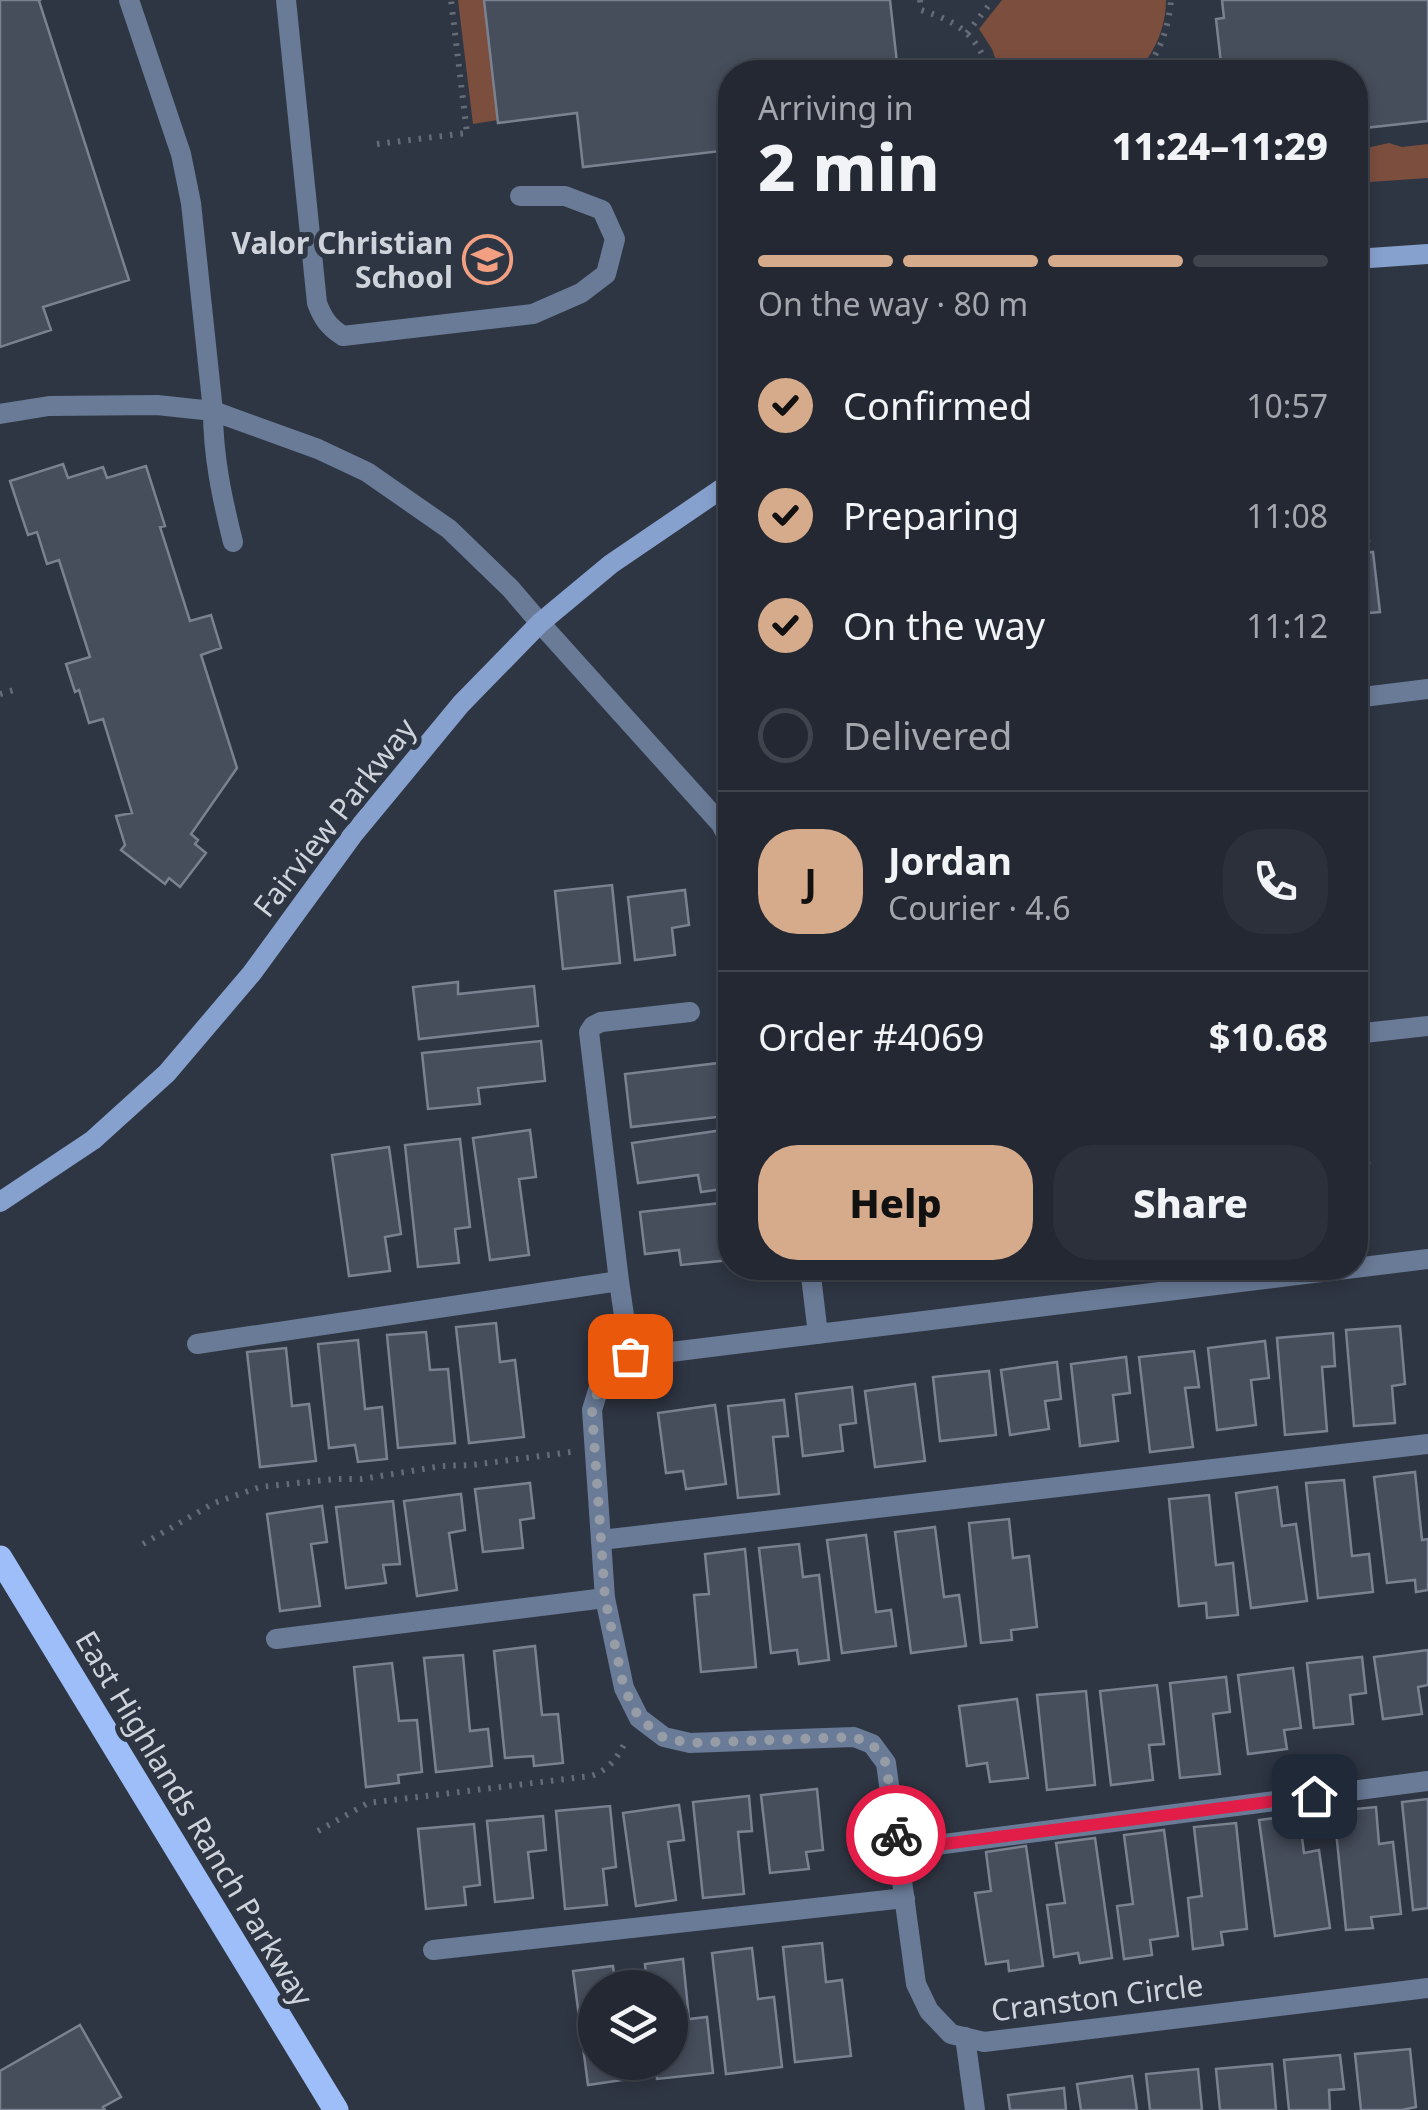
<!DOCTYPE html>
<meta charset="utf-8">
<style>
body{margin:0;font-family:"Noto Sans",sans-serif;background:#2b303a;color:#f1f3f6;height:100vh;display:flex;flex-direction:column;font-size:38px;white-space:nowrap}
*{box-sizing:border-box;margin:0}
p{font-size:32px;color:#a3a6ac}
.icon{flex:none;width:55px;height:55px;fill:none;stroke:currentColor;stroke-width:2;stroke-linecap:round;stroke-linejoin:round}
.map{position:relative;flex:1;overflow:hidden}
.sheet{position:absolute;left:718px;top:60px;width:650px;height:1220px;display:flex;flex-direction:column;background:#232832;border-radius:40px;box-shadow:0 5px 15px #0003,0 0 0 2px #40444d}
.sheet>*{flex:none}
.buttons{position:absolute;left:578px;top:1970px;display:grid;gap:20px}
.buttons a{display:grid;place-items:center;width:110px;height:110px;border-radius:50%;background:#232832;box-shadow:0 5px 15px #0003,0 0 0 2px #40444d;font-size:50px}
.pin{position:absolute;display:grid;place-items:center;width:85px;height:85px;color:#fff;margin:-42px;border-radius:20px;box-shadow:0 5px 15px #0006}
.courier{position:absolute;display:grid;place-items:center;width:100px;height:100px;margin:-50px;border:8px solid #e11d48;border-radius:50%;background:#fff;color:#222;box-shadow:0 2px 12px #0007}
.headline em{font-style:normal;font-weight:800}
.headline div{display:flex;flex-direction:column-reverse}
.headline{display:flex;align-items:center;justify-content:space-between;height:170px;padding:0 40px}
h1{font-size:65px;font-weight:800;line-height:75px}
.bar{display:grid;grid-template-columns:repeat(4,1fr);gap:15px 10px;align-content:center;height:120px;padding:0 40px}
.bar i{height:12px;border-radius:8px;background:#40444d}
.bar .active{background:#d6ab8b}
.bar p{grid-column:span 4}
.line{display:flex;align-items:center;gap:25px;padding:0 40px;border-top:2px solid #40444d}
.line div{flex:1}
.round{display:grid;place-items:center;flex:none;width:105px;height:105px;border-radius:40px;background:#2b303a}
ol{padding:0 40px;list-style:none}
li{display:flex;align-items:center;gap:30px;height:110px}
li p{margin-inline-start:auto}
li .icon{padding:10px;border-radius:50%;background:#d6ab8b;color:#111;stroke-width:4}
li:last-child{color:#a3a6ac}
li i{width:55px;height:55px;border:5px solid #40444d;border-radius:50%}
.cta{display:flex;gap:20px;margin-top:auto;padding:20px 40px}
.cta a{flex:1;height:115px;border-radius:40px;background:#d6ab8b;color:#111;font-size:40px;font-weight:800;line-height:115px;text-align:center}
.cta a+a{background:#2b303a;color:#f1f3f6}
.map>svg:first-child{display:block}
.green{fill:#7b4e3e}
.building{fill:#464d5b;stroke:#7a8291;stroke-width:2.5}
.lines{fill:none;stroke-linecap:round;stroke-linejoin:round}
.path{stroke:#656c77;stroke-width:6;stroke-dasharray:2.5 8;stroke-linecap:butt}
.service{stroke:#6a7b97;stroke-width:20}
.minor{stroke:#6a7b97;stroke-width:20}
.secondary{stroke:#87a1ce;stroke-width:20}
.primary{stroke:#9dbef8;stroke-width:25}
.done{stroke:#979da6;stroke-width:10;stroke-dasharray:0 18}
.route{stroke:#e11d48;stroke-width:12}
.labels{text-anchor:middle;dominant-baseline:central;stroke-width:10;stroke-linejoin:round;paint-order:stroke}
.poi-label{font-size:30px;font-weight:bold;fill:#cfd4dc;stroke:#2f3643;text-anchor:end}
.street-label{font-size:30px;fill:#cfd4dc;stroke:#2f3643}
</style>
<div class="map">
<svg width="1428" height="2110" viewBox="0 0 1428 2110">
<rect width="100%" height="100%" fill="#2f3643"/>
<path class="green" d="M458,0h26l14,120 -25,4z
M1002,0h164c0,26 -11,55 -31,72h-135l-8,-23 -13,-20z
M1389,143l13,4 26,-3v34l-73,5v-28l16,-8z"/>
<path class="building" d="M0,0h41l-2,1 90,279 -86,27 8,23 -51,17z
M484,0h406l8,72h-168v78l-147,17 -6,-54 -79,10z
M1222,0h206v121l-73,8v-57h-133l-6,-53 8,-1z
M63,464l5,14 35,-11 4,11 39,-12 19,60 -5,1 30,94 21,-6 10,33 -20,7 36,113 -46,66 7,6 -3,4 11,9 -26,34 -11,-9 -4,6 -44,-34 4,-5 -9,-29 16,-3 -29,-94 -14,4 -10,-33 -4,2 -9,-28 24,-7 -31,-97 -12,4 -10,-32 -9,3 -18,-54z
M1361,483l8,58 -14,2v-59z
M1373,552l7,60 -25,2v-60z
M612,885l8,78 -57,6 -8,-78z
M685,890l4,35 -17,3 3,27 -40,5 -7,-63z
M458,982v12l76,-8 4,40 -119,13 -6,-52z
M541,1041l4,40 -67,7 2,16 -52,5 -6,-56z
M719,1063l7,53 -95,11 -6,-53z
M1363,1113l6,50 -14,2v-51z
M730,1129v59l-29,4 -3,-17 -60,8 -6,-40z
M530,1130l6,47 -17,2 10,76 -39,5 -17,-122z
M460,1139l10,88 -15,2 4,34 -41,4 -13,-122z
M389,1147l12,87 -16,3 5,34 -41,5 -17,-121z
M730,1202v58l-49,5 -2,-15 -34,4 -5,-42z
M496,1323l4,39 15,-2 9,77 -55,6 -13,-116z
M1400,1326l5,58 -13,2 3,37 -41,3 -8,-96z
M426,1332l4,38 18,-1 7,74 -57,5 -11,-113z
M1333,1333l2,33 -13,1 5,64 -42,4 -8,-97z
M358,1340l7,69 17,-2 5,52 -29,3 -3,-17 -26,3 -11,-104z
M1265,1341l4,37 -18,2 5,45 -39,5 -9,-82z
M286,1348l6,58 17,-2 7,57 -56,6 -13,-115z
M1194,1351l5,36 -14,1 8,59 -43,5 -11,-95z
M1126,1357l4,36 -17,2 5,46 -38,5 -9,-82z
M1057,1362l4,37 -16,2 4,28 -39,6 -9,-65z
M989,1371l7,64 -56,6 -7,-64z
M915,1384l10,77 -50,6 -10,-76z
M852,1387l4,36 -16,2 3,26 -40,5 -7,-62z
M784,1400l4,36 -15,1 6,57 -41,4 -10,-92z
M715,1405l11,79 -40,5 -3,-18 -17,2 -8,-60z
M1415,1472l7,68 6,-1v51l-12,2 -1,-12 -28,3 -13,-106z
M1344,1480l8,76 17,-2 4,38 -55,6 -12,-115z
M530,1483l4,35 -14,2 3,28 -40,4 -8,-63z
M1277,1487l5,39 14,-2 11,77 -56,7 -15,-115z
M461,1494l4,36 -16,3 8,57 -40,6 -13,-95z
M1209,1495l7,70 17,-2 5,52 -31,3 -1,-15 -27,3 -10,-107z
M393,1501l7,63 -17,1 3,18 -40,5 -10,-81z
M322,1506l5,36 -16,2 9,62 -40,5 -13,-97z
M1009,1519l4,39 16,-2 8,71 -26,3 1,10 -31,3 -12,-120z
M935,1527l9,70 15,-2 7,51 -55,7 -16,-121z
M866,1535l10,77 15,-2 5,36 -54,7 -15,-113z
M799,1544l4,33 16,-2 10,85 -30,4 -2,-14 -26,3 -12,-105z
M745,1549l11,118 -55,5 -7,-77 15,-1 -4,-40z
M535,1646l7,69 16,-1 5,49 -29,3 -1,-10 -28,2 -11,-107z
M1428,1650v35l-10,2 4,27 -39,5 -9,-62z
M463,1655l7,76 18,-2 4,37 -56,6 -12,-114z
M1362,1657l4,36 -16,2 3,29 -39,4 -7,-65z
M392,1663l7,58 18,-1 5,52 -24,3 1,8 -33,4 -12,-120z
M1293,1668l8,60 -17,2 3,19 -39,5 -10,-79z
M1226,1677l4,35 -17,2 7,60 -40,4 -10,-95z
M1157,1685l7,59 -15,1 4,35 -42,5 -11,-94z
M1086,1691l9,94 -48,5 -10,-95z
M1017,1699l11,79 -38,4 -3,-19 -20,3 -8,-60z
M817,1789l6,61 -17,2 3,17 -39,4 -9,-78z
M749,1796l3,35 -14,1 6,62 -41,4 -10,-96z
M1428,1799v109l-15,2 -11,-108z
M679,1805l5,35 -16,2 8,58 -40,6 -13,-93z
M610,1806l6,61 -13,2 4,36 -42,4 -9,-98z
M1376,1807l3,37 14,-2 8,72 -30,3 2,11 -27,2 -12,-119z
M1299,1815l5,38 15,-3 11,78 -55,8 -16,-116z
M543,1816l3,34 -18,2 5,46 -38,4 -8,-81z
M1236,1823l11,106 -26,3 2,13 -30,4 -5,-51 14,-2 -8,-69z
M474,1824l6,61 -16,2 2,18 -40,4 -8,-80z
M1164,1830l14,106 -28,4 2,15 -28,4 -7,-53 16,-2 -9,-69z
M1095,1838l17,120 -32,5 -2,-10 -24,4 -7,-52 18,-2 -9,-60z
M1026,1846l17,120 -34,5 -1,-10 -22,3 -11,-71 16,-2 -5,-39z
M822,1943l4,39 16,-2 9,76 -56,6 -12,-115z
M752,1948l6,51 16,-2 8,70 -56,7 -14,-121z
M683,1959l6,60 18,-2 6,56 -56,6 -2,-17h15v-74h-23l-2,-24z
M613,1966l3,22h-21v74h47l1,15 -55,8 -15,-114z
M80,2025l41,72 -18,10 2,3h-105v-39z
M1410,2049l6,58 -14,3h-41l-6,-56z
M1340,2055l4,34 -15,1 1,20h-41l-5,-50z
M1272,2064l4,46h-56l-4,-41z
M1198,2069l4,41h-52l-4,-36z
M1132,2076l5,34h-56l-4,-26z
M1064,2088l2,22h-56l-2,-15z"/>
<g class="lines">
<path class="path" d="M920,0l1,10c37,12 56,24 68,62
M967,33l26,-33
M1143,72c17,-19 26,-46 28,-72
M377,144l90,-11 -16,-133
M0,694l14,-4
M143,1544l71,-41 46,-16 75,-8h27l80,-13 30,-1 99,-13
M318,1831l50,-28 223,-27c19,-7 26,-18 35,-35"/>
<path class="service" d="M129,0l52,154 10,49 22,208c0,45 9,87 20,131
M286,0l31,303c6,16 12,24 26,33l190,-22 48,-21 25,-19 9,-35 -13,-29 -37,-14h-45
M0,414l49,-8 108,-1 56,6 105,38 49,23 82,57 62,60 29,34
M1355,698l73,-9
M1355,1034l73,-8
M619,1281l-30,-249 4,-6 8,-4 89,-10
M197,1344l422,-63 11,76
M601,1540l827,-96
M276,1639l329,-41
M898,1850l530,-69
M433,1950l472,-52
M965,2037l10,73"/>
<path class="minor" d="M540,623l181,201 9,18
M1428,1259l-798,98 -27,17 -11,36 13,188 19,90 15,30 25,19 26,6 164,-6 18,7 14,19 30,221 13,27 22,23 33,8 444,-54
M810,1268l8,66"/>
<path class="secondary" d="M1355,259l73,-5
M0,1202l93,-62 74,-67 85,-100 100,-137 109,-132 79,-81 71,-59 119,-81"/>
<path class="primary" d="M0,1558l336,552"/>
</g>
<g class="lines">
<path class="done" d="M630,1356l-27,18 -11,36 11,159 2,29 19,90 15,30 25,20 26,5 164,-6 18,7 14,19 10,72"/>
<path class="route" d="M896,1835l2,15 416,-54"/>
</g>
<defs>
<symbol id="school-ring" viewBox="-11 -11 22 22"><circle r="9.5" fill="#2f3643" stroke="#f2a081" stroke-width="1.5"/><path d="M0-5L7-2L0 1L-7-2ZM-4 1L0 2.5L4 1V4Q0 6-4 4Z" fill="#f2a081"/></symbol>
</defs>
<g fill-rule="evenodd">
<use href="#school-ring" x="460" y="232" width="55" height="55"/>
</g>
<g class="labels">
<g class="poi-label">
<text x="453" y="242">Valor Christian<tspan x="453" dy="34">School</tspan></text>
</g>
<g class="street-label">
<text transform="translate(334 817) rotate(-52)">Fairview Parkway</text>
<text transform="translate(195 1818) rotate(59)">East Highlands Ranch Parkway</text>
<text transform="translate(1097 1997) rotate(-7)">Cranston Circle</text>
</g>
</g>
</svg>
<div class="buttons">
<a><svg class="icon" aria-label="layers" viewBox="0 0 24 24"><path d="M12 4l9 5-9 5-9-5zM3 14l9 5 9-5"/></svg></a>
</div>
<div class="pin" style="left:630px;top:1356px;background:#ea580c"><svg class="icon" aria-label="bag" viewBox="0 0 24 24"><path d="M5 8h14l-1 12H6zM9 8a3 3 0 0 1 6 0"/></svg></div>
<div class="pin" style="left:1314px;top:1796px;background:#1f2937"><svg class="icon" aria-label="home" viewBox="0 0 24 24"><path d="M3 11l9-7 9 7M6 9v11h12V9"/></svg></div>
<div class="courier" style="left:896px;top:1835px"><svg class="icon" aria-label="bike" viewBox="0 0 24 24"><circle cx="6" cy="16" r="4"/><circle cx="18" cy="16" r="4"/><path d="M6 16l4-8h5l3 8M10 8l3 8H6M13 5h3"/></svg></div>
<section class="sheet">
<div class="headline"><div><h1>2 min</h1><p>Arriving in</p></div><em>11:24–11:29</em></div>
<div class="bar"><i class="active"></i><i class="active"></i><i class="active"></i><i></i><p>On the way · 80 m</p></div>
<ol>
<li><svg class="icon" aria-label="check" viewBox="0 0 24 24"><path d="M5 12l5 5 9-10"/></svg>Confirmed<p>10:57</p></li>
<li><svg class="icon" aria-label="check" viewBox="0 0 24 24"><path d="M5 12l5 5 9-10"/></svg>Preparing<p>11:08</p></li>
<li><svg class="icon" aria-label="check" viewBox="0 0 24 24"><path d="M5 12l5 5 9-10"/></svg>On the way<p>11:12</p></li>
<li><i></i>Delivered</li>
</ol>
<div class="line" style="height:180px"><b class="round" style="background:#d6ab8b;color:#111">J</b><div><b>Jordan</b><p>Courier · 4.6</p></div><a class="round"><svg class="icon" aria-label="phone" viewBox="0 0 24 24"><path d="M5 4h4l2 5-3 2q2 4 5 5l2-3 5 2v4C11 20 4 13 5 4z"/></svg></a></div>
<div class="line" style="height:130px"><div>Order #4069</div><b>$10.68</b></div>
<div class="cta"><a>Help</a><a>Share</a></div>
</section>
</div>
